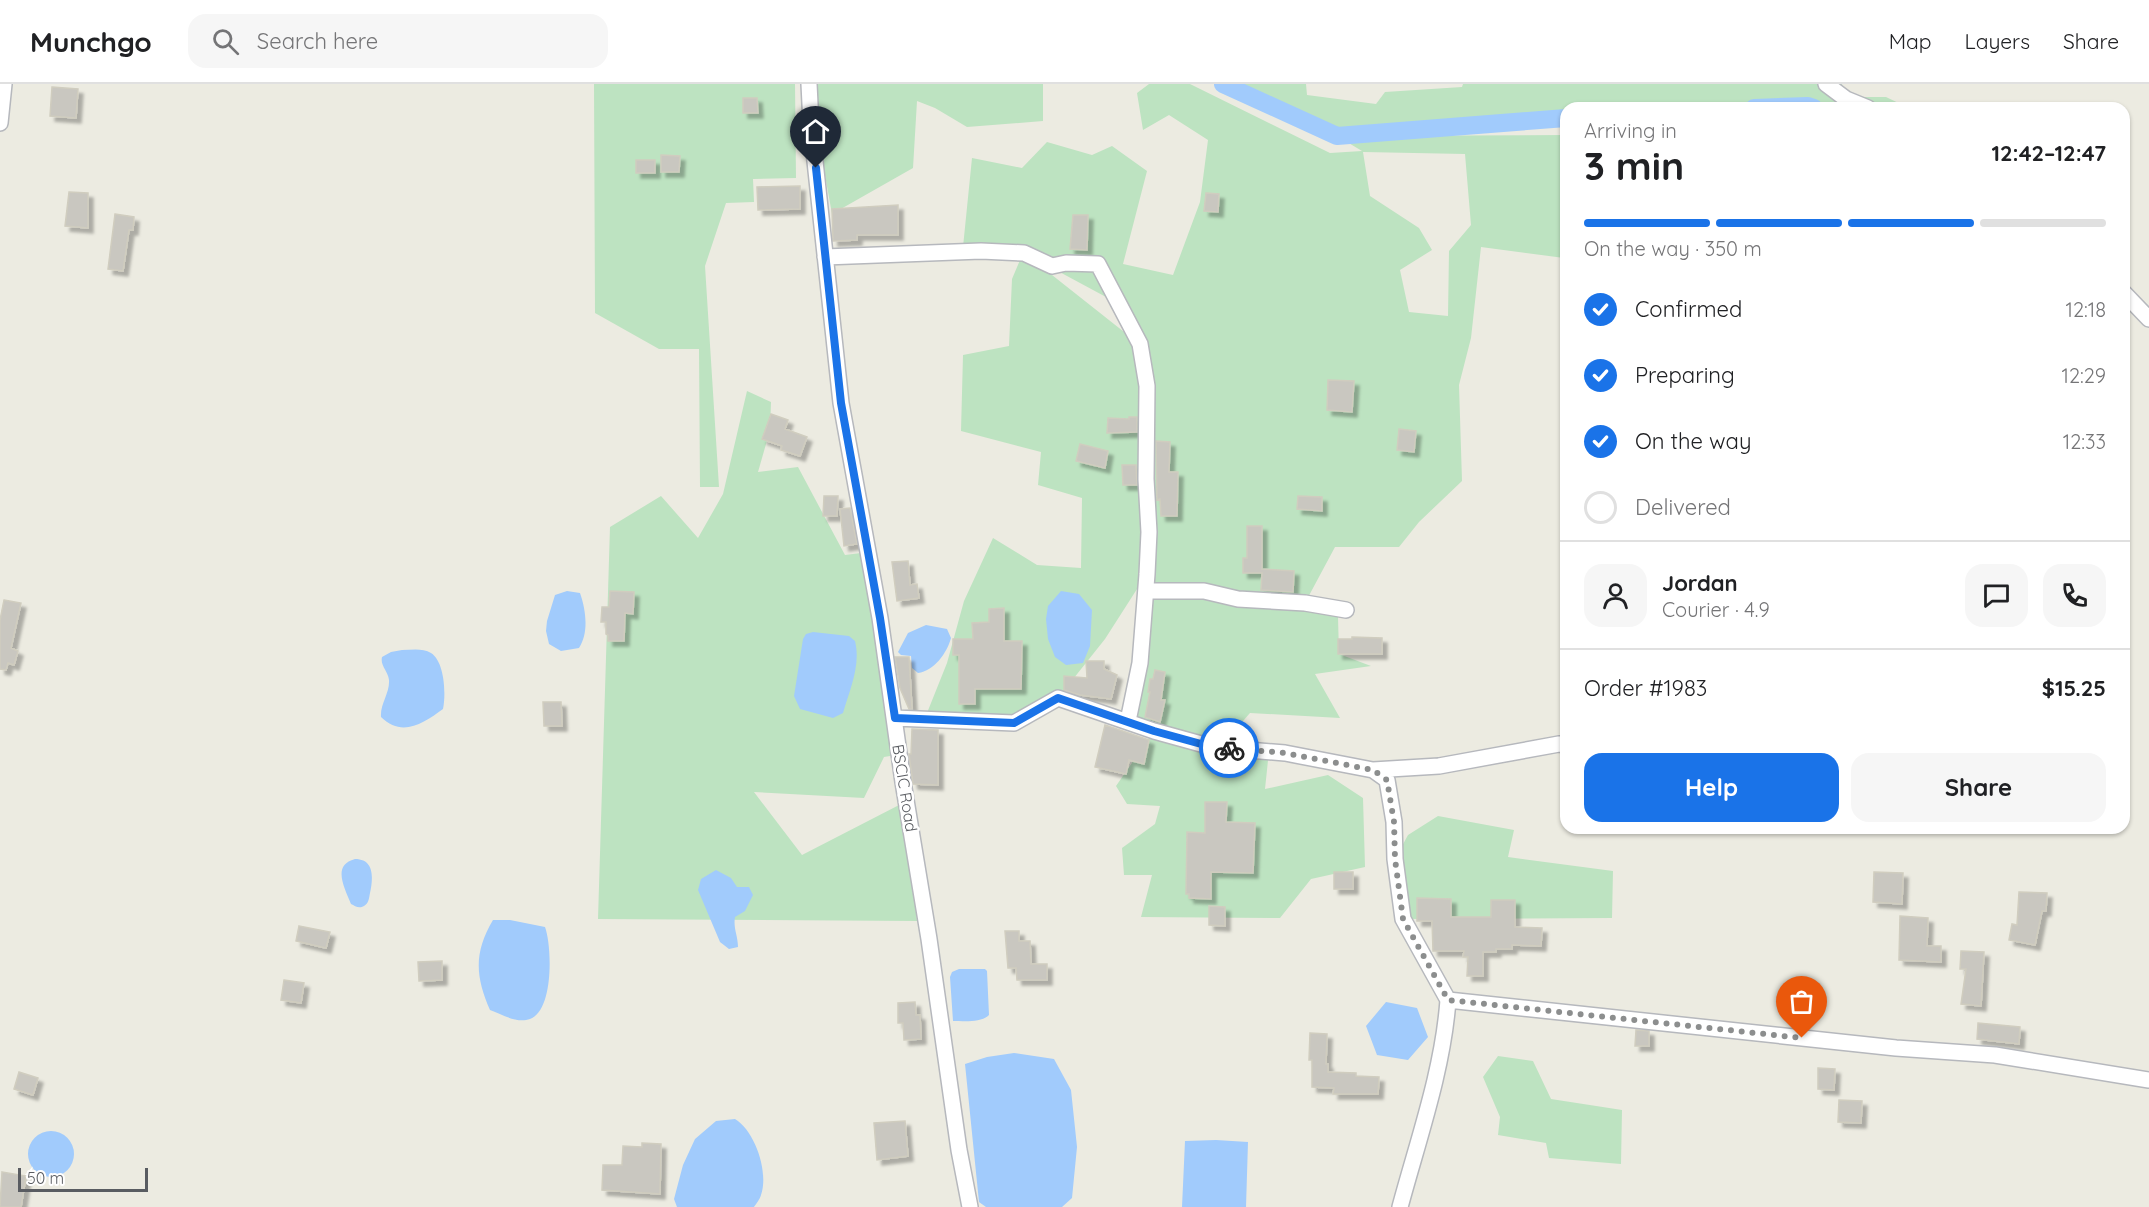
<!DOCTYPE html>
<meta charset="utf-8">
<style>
body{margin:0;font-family:Quicksand,sans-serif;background:#f6f6f6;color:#202124;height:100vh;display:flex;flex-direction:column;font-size:22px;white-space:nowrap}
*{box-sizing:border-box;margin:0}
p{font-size:20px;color:#757577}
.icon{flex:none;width:33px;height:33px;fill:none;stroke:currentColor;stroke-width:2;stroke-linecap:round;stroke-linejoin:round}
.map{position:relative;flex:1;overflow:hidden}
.sheet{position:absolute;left:1560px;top:18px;width:570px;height:732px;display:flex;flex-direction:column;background:#fff;border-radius:18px;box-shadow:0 2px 4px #0004}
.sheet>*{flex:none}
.scale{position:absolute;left:18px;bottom:15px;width:130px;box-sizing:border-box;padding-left:6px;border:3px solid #595c61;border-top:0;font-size:16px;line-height:21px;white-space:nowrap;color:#595c61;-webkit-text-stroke:4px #fff;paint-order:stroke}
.pin{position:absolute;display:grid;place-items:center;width:51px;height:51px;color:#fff;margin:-62px -26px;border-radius:50% 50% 50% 0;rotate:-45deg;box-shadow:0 0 6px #0007}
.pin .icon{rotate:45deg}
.courier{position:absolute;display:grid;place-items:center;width:60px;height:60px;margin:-30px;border:4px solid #1a73e8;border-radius:50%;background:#fff;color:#222;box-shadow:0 2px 8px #0007}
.head em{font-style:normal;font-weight:800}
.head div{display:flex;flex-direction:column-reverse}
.head{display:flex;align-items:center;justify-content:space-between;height:102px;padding:0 24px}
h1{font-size:39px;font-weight:800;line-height:45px}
.bar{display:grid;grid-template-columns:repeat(4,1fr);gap:9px 6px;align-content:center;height:72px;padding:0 24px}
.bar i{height:8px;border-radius:4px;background:#e0e0e0}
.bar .current{background:#1a73e8}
.bar p{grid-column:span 4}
.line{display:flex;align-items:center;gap:15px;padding:0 24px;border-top:2px solid #e0e0e0}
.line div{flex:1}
.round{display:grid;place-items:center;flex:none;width:63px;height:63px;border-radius:18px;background:#f6f6f6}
ol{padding:0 24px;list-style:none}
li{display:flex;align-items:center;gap:18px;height:66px}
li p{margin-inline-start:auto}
li .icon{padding:6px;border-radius:50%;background:#1a73e8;color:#fff;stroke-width:4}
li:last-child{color:#757577}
li i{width:33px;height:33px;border:3px solid #e0e0e0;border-radius:50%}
.cta{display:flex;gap:12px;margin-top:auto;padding:12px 24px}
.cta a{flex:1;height:69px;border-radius:18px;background:#1a73e8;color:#fff;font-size:24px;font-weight:800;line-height:69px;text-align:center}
.cta a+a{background:#f6f6f6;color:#202124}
header{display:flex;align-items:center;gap:36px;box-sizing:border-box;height:84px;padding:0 30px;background:#fff;border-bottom:2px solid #e0e0e0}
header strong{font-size:28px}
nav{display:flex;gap:33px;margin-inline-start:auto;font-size:21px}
.search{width:420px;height:54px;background:#f6f6f6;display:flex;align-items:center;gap:15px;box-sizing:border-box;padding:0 21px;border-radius:18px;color:#757577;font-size:22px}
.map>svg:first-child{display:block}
.green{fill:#bde3c1;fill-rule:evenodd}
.water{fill:#a1cbfc}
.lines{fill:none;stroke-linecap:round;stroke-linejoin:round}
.canal{stroke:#a1cbfc;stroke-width:18}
.building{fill:#c9c7c0;stroke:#d0cdbf;stroke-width:1.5;filter:url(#shadow)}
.street-casing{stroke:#b6b8bd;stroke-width:18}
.street{stroke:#fff;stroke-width:15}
.done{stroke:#8c8e8e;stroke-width:6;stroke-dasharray:0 10.8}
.route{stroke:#1a73e8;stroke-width:8}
.labels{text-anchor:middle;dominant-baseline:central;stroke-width:5;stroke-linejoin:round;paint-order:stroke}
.street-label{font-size:16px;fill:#595c61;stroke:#fff}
</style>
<header>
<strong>Munchgo</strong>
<div class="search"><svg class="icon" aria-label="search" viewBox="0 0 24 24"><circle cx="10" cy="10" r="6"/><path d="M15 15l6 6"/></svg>Search here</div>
<nav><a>Map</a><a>Layers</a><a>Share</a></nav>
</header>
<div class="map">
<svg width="2149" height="1123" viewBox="0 0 2149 1123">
<defs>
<filter id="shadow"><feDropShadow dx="5" dy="5" stdDeviation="1.5" flood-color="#0004"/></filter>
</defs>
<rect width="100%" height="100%" fill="#ecebe1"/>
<path class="green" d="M594,0h201l1,94 -43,1 1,23 -28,1 -21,63 14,221h-19l-1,-138h-40l-64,-36z
M814,0h229v37l-76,6 -32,-19 -18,-7 -4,67 -81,46 -16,-89z
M1149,0h41l140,69 32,-2 -25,-15 -114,-52h83l1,11 69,9 9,-12 77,-5 1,-3h379l2,13h42l23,11h-343v10l-217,18 217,-1v108l-2,15 -83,-11 -10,91 -12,47 3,96 -43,41 -20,25h-64l-30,56 17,3 16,11 1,37 32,12 -56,8 25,44 -90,-5 -21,24 -8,5 48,9 -4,38 63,-14 35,23 2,69 -54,12 -31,39 -139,-1 11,-42h-28l-2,-27 33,-24 5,-18 -33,-2 -11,-18 38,-55 -26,-10 18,-146 -41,64 -47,59 -44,25 -87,-10 20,-50 17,-62 29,-63 44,27 44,3 1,-70 -44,-13 3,-33 -80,-21 2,-76 46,-9 3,-67 11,-26 -60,-6 9,-89 50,10 25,-26 45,13 20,-9 35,25 -24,93 50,11 27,-73 8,-62 -39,-25 -26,15 -6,-37zM1363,68l102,2 6,71 -22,26 -1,65 -39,-4 -9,-42 32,-20 -13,-22 -49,-32zM1028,171l91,49 19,39 -110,-87z
M747,307l24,11 -1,28 -12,42 40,-5 47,88 16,-2 35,202 -12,2 -20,41 -110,-6 48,63 101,-52 14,118 -319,-2 12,-392 51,-31 37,42 25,-44z
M1438,732l76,14 -6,27 105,14 -1,47 -209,1 -8,-60 13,-24z
M1498,972l35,5 18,38 71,11 -1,54 -72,-6 -3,-15 -48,-8 2,-18 -17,-40z"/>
<path class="water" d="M567,507l13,2c6,17 9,40 -1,55l-18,3 -12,-7 -3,-13 1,-10 8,-26z
M1061,507l18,3 13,16 -2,36 -7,17 -17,2 -11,-8 -7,-18 -2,-20 2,-13z
M926,541l21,4 4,9c-4,15 -17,33 -33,35l-6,-5 -1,-12 -10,-1 -3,-3 10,-19z
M813,548l36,4 6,5c6,24 -5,48 -12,72l-10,5 -33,-9 -6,-13 9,-57 3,-5z
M402,566c10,0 21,-2 29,3 14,9 15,42 12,56 -19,14 -41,29 -62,8 -1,-13 9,-24 8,-37 -1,-9 -9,-14 -7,-23l9,-5z
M355,775c20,0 18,20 15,34 -1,5 -1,10 -6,13 -5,3 -9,0 -13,-2 -7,-17 -19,-39 4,-45z
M716,786l15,8 6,9h12l4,8 -8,16 -10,6c-2,11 3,19 3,30l-9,2 -9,-7 -22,-52 3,-11z
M493,836h17l35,7c7,19 9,83 -15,92 -13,5 -29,-5 -40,-9 -15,-34 -16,-58 3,-90z
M959,885h26l2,2 2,44c-8,8 -25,6 -36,6l-3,-44 2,-5z
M1386,918l31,6 11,29 -20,23 -31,-5 -11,-29z
M1014,969l40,6 17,31 6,57 -5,51 -10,9h-76l-7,-5 -14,-138 22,-7z
M735,1035c20,12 34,53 26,76 -1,4 -5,9 -7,12h-77l-3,-8 9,-34 12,-26 21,-18z
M28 1070a23 23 0 1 1 46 0a23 23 0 1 1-46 0Z
M1216,1056l32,2 -2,65h-64l3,-66z"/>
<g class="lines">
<path class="canal" d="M1223,0l114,52 229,-18
M1754,24l54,-2 6,2"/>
</g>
<path class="building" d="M52,3l26,2 -2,29 -26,-2z
M743,14h14l1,15h-15z
M661,71l19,1 -1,16h-18z
M636,76h19v13h-19z
M800,102v23l-42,1 -1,-23z
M69,108l19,1v35l-23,-2z
M1206,109l13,1 -1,18 -14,-1z
M898,121v30h-41v5l-24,1 -1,-32z
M115,130l19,3 -1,13h-4l-6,41 -15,-2z
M1073,131h15l-1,35 -17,-1z
M1328,296l26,1 -2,31 -25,-2z
M771,330l17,6 -3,9 22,8 -7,19 -19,-6 1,-4 -20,-7z
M1129,333h8v15l-30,1 1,-15 21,1z
M1399,345l17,2 -2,21 -17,-2z
M1156,357l14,1 -1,30h9l-1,44h-16l-1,-17 -3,1z
M1080,360l28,7 -3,17 -29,-7z
M1122,381h14l1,20h-14z
M824,412h14l-1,20h-14z
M1298,412l24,1v14l-25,-2z
M850,424l7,36 -13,2 -4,-37z
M1247,442h15v43l32,2 -1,21 -32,-2 1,-17h-19v-15h4z
M908,477l2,24 7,-1 2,14 -22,3 -5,-39z
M610,507l24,1 -1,22 -8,-1 -1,28h-16v-6l-2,-1v-12h-5l1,-15h7z
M4,516l17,3 -10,45 7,3 -4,14 -6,-2 -2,7 -6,-1v-49z
M1004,524v33h18l-1,48h-46v15h-16v-49h-6v-16h20l-1,-16 17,-1v-13z
M1352,553l30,1v16h-44v-15h14z
M895,573h14l3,52h-3l-9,-21z
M1086,577h18v8l13,6 -6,24 -31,-4 -16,-5v-14l23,2z
M1155,586l10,2 -4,28h4l-5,22 -15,-5 5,-25h-2l2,-13h3z
M543,618h18l1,24h-18z
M1105,641l44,15 -5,24 -15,-4 -3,14 -31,-7z
M912,645l26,1v55l-25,-1 -4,-30h2z
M1205,718h22l-1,20 29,1 -2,50 -42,-1v27l-22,-1v-4h-3l1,-62 18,1z
M1334,788h19v17h-19z
M1874,788l29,1 -1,31 -29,-2z
M2019,808l28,1 -1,18h-4l-7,34 -26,-5 3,-16 5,1z
M1417,814l34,1v18h40v-17h24v27l27,1 -1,18 -29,-1v4h-16v3h-13v24h-16l1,-19h-5l1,-6h-31l-1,-30h-15z
M1209,822l16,1v19l-16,-1z
M1900,832l28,2 -1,28h14v16l-42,-2z
M299,842l31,6 -4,16 -30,-7z
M1005,847h14v10h11l1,23h16v16h-30l-1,-12h-8z
M1961,867l23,1 -3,54 -20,-2 5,-35h-6z
M442,877v19l-23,1 -1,-19z
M284,896l20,3 -3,20 -20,-3z
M915,918l1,13h4l1,24 -17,1 -1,-17h-5v-20z
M1978,939l42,4 -1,17 -42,-5z
M1636,946l13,1v15h-14z
M1310,949l17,1 -1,30h2v8l28,1v3l23,1 -1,17h-45l1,-6 -22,-1v-27h-3z
M1818,984l17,1 -1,21 -16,-1z
M19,988l19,6 -5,17 -19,-6z
M1839,1016l23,1 -1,22 -23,-1z
M905,1037l3,35 -31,4 -3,-37z
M642,1059l19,1 -1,50 -58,-4 1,-25h19l1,-19 19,1z
M2,1088l24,4 -5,31h-21z"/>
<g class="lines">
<defs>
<path id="street" d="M809,0l2,40 30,279 39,215 23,164 26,157 30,211 11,57
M1826,0l20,15 22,9
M0,39l4,-39
M825,173l156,-6 43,2 28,13 14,-3 32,1 42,80 7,42 -1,93 3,53 -2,42 -7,89 -12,58
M2124,209l25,26
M1146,507h58l34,8 67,4 41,7
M895,634l119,5 44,-25 96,33 58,16 73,6 88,17 14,10 7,42 1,37 8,60 45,81 448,48 99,7 154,25
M1373,686l66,-4 120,-22 7,1
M1400,1123c18,-67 43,-137 48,-207"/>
</defs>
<use href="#street" class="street-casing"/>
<use href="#street" class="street"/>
</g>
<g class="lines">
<path class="done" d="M1229,664l56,5 88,17 14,10 7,42 1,37 8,60 45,81 354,38"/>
<path class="route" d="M816,84l25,235 39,215 15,100 119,5 44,-25 96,33 58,16 17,1"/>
</g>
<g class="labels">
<g class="street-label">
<text transform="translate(905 704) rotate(81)">BSCIC Road</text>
</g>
</g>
</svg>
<div class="scale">50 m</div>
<div class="pin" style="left:1802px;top:954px;background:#ea580c"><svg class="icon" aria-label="bag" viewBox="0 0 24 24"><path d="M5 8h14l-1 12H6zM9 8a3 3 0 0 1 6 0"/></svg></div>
<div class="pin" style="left:816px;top:84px;background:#1f2937"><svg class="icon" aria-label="home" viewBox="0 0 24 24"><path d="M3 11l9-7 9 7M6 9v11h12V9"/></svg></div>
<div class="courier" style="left:1229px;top:664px"><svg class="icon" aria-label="bike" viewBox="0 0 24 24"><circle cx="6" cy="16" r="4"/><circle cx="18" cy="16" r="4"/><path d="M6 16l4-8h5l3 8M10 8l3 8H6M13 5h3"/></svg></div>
<section class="sheet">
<div class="head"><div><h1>3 min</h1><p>Arriving in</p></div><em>12:42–12:47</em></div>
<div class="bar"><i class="current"></i><i class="current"></i><i class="current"></i><i></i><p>On the way · 350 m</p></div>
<ol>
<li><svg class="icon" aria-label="check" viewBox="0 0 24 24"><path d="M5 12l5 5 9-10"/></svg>Confirmed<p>12:18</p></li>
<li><svg class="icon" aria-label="check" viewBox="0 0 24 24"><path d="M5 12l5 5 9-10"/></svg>Preparing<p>12:29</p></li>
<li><svg class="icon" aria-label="check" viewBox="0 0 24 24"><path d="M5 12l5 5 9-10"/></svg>On the way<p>12:33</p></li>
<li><i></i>Delivered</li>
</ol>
<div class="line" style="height:108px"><a class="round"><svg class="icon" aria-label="person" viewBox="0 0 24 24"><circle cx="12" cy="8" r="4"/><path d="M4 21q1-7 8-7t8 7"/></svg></a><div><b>Jordan</b><p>Courier · 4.9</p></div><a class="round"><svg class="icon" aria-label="chat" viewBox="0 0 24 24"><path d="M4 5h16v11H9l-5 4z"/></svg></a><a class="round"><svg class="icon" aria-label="phone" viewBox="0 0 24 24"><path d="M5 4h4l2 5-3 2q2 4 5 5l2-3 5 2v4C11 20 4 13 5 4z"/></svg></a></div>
<div class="line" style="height:78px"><div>Order #1983</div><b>$15.25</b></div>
<div class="cta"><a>Help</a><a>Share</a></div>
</section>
</div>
